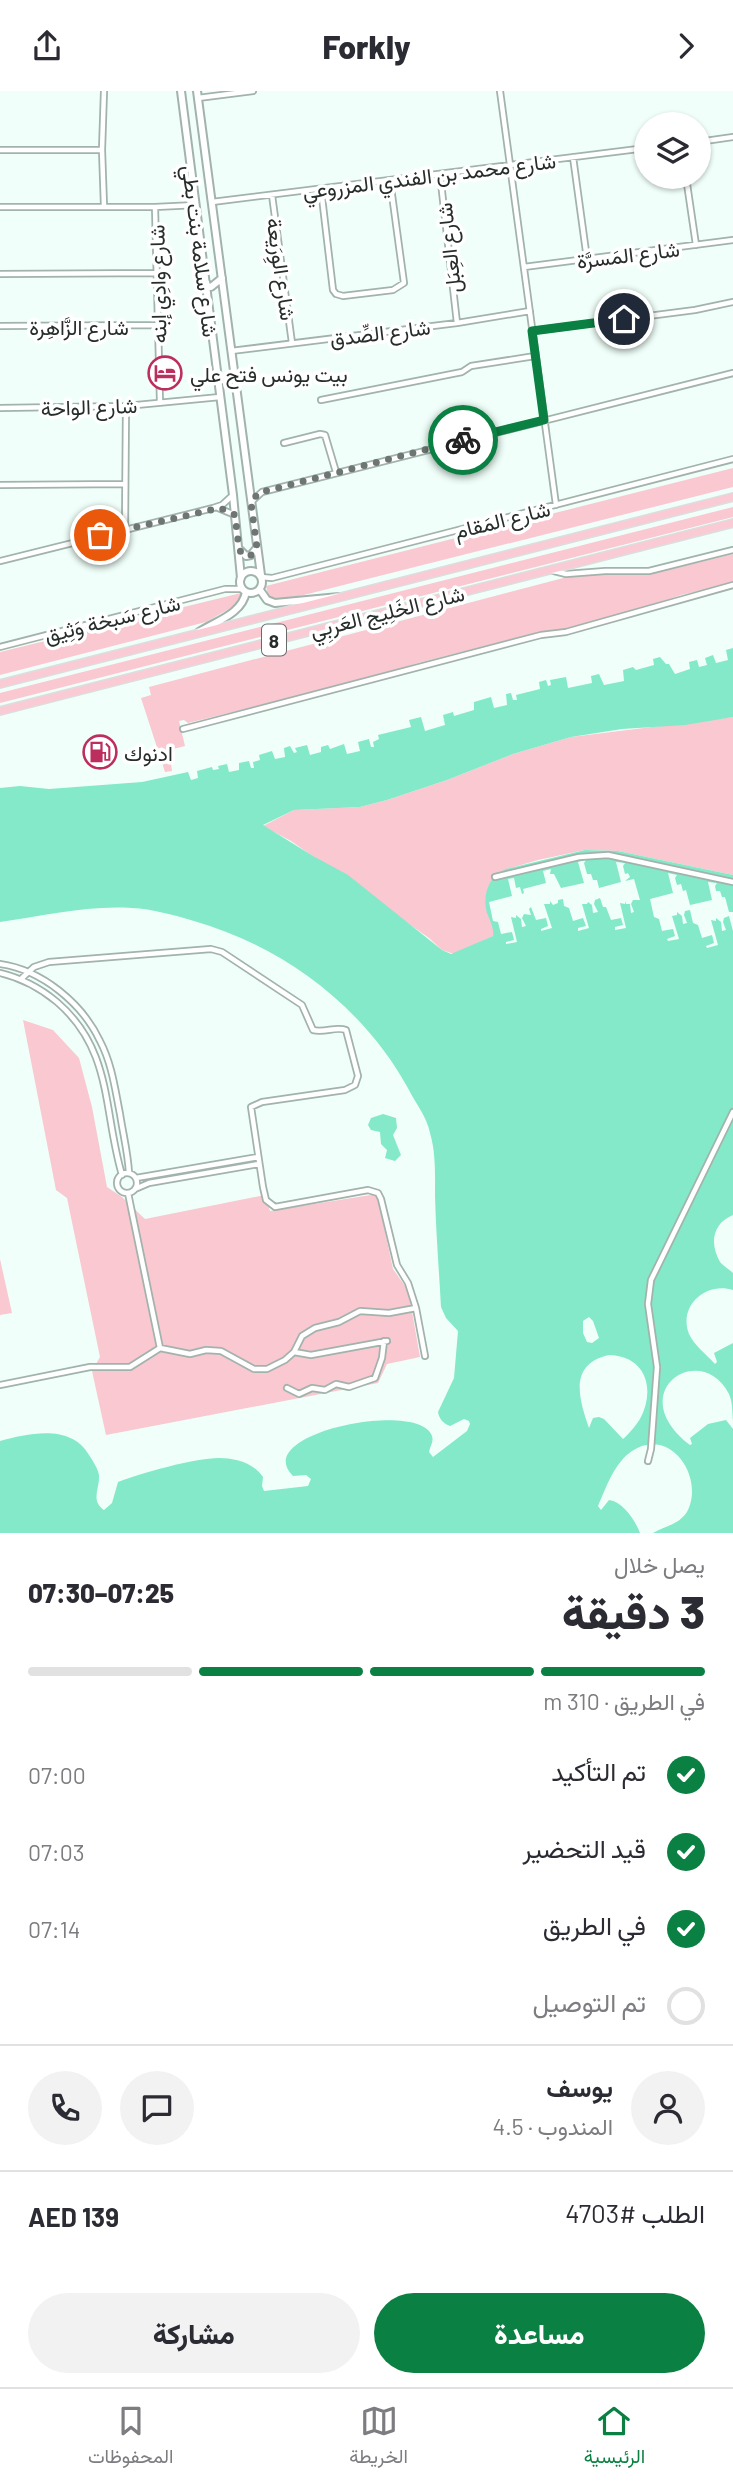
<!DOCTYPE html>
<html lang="ar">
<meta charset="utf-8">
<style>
body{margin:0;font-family:Barlow,Vazirmatn,sans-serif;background:#f2f2f3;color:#2b2b33;direction:rtl;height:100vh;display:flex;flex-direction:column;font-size:26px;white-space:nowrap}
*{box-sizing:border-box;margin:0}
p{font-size:23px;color:#7c7c81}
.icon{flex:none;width:38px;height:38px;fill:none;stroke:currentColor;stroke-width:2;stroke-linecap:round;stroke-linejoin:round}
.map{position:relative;height:1442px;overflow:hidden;direction:ltr}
.sheet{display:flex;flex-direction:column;background:#fff;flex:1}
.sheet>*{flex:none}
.buttons{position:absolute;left:634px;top:21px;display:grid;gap:14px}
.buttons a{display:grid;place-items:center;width:77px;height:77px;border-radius:50%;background:#fff;box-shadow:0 2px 5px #0004;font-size:35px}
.pin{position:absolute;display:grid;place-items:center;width:60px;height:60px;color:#fff;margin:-30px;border:4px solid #fff;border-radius:50%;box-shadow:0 2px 7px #0007}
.courier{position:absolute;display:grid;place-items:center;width:70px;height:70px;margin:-35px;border:5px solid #0b8043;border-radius:50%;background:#fff;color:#222;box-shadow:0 2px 9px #0007}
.head em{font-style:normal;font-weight:800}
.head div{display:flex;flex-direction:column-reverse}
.head{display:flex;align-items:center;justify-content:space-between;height:119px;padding:0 28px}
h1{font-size:46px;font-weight:800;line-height:52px}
.bar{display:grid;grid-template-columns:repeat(4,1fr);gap:10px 7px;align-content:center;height:84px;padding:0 28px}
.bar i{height:9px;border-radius:5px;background:#e1e1e2}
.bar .on{background:#0b8043}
.bar p{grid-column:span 4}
.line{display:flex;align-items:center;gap:18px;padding:0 28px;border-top:2px solid #e1e1e2}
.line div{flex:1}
.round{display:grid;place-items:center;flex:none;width:74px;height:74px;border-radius:37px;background:#f2f2f3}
ol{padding:0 28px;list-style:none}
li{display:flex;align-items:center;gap:21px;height:77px}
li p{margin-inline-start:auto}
li .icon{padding:7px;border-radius:50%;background:#0b8043;color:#fff;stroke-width:4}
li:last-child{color:#7c7c81}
li i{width:38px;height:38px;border:4px solid #e1e1e2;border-radius:50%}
.action{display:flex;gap:14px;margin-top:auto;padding:14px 28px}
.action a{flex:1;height:80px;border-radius:42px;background:#0b8043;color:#fff;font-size:28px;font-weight:800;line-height:80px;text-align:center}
.action a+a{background:#f2f2f3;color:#2b2b33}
header{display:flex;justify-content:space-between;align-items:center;height:91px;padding:0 28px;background:#fff;font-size:32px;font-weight:800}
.dock{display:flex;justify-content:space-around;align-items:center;height:98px;border-top:2px solid #e1e1e2;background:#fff;font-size:19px;color:#7c7c81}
.dock a{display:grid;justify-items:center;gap:4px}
.dock .on{color:#0b8043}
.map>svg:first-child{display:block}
.green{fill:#f9c8d1}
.water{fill:#83e9c9;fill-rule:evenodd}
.pier{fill:#f0fff9}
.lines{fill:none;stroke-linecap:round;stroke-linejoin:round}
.minor-casing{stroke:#a2b3ac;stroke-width:8}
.secondary-casing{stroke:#a2b3ac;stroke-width:10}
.trunk-casing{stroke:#dcdddd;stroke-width:10}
.minor{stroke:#fff;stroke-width:4.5}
.secondary{stroke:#fff;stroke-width:6}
.trunk{stroke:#facbd4;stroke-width:7}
.done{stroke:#6d7672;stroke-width:7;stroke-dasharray:0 12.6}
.route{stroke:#0b8043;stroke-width:9}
.labels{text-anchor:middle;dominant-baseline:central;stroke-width:7;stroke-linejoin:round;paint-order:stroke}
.shield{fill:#fff;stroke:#676c6a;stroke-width:2}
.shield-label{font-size:19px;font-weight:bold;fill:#262d2a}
.street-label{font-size:21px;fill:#262d2a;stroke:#fff}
.poi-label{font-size:21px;fill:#262d2a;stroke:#fff;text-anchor:start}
</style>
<header><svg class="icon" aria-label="forward" viewBox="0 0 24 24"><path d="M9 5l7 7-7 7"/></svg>Forkly<svg class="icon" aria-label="share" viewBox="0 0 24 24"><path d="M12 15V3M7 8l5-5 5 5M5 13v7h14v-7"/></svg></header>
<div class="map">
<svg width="733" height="1442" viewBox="0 0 733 1442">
<rect width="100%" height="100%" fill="#f0fff9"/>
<path class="green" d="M733,377v19l-449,113 -16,-4 -2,-10z
M733,416v10l-733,186v-10z
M733,463v29l-52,12 -51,18 -63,17 -43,6 -106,27 -48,15 -182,45 -4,-3 -5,1 6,25 -16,4 3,21 -7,1 -24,-74 10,-3 -2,-8 422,-111 25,-4h63z
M241,502l2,8 -37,21 -206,53v-23z
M733,626v158l-115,-24 -33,-1 -47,10 -31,9 -20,24v18l7,17 -1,8 -39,18 -12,-4 -13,-12 -138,-97 -28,-15 31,-16 66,-3 27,-7 60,-20 66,-26 58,-17z
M23,929l30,10 26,28 13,49 15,80 15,10 23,22 120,-24 5,16 107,-17 16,75 12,17 5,14 10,57 -33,7 -9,19 -272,52 -14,-64 8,-14 -33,-159 -11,-8z
M0,1168l12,54 -12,2z"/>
<path class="water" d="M733,557v69l-48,8 -63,4 -51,8 -58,17 -66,26 -60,20 -27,7 -66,3 -31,15 50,31 35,19 94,75 9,4 42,-18c1,-9 -3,-15 -6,-23 -5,-19 2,-37 19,-44l79,-19 33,1 115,24v340c-20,8 -24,28 -13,47 3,4 9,7 13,11v17c-27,-9 -55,16 -44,44 5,11 17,20 26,30l2,-2 -3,-9 19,-10v78c-1,-9 0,-18 -4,-27 -28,-55 -108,-2 -39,51l2,-1 -2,-6 18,-14 18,-4 7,9v104h-80c12,-7 28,-9 35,-23 16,-34 -18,-84 -56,-59 -18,12 -26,37 -34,55l3,4 8,-10c14,2 26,20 31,33h-640v-92c30,-8 71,-17 89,14 4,6 9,14 10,20 1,14 -9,25 5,35l8,-7 6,-21c23,-9 77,-24 101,-24 16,0 35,5 44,19l-1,9 2,5 44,-5 3,-7 -5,-4 -13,1c-44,-43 127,-77 139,-40 2,6 -2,10 -3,16l4,5 34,-26 3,-7 -1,-3 -5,-2 -14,7c-6,-2 -11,-7 -12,-14l16,-34 4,-47 -12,-13 -5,-11c-2,-37 -5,-74 -6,-111 0,-21 1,-43 -5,-63 -3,-16 -14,-29 -21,-43 -45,-83 -125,-143 -215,-169 -20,-6 -42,-12 -62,-13 -45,-3 -88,8 -132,14v-134l20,-2 29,3 93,-7 46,-10 3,8 7,-2 -1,-7 15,-4 1,3 6,-1 -1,-3 9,-2 2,8 10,-2v-7l10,-2 2,7h3l-1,-6 7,-2 -1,-5 13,-4 3,8 10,-2 -1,-9 6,-2 4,7 3,-1 -2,-4 12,-3 3,10 11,-3v-5l7,-2 2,4 14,-5 3,10 13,-3 -2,-9 11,-3 2,8h3l-1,-5 6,-3 -1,-4 33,-8 -2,-7 12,-3 4,14 20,-6 -2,-10 10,-3 1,4 20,-6v-8l17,-5 3,11 13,-3 -1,-11 5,-1 2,7h4l-1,-5 24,-6 -1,-7 7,-2 2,6 3,-1 -1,-5 16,-3 2,11 24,-5 -1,-7 8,-2 5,11 20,-4 -1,-11 10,-3 3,3 18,-5 -1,-6 7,-2 6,7h3l6,10 15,-5 -1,-7 8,-2 2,7 8,-2 -2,-7 8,-3 3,8 12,-3 -2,-10zM589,1226l4,4 6,17 -7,5 -5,-1 -4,-9v-12zM609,1264c37,1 47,34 31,64 -3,5 -11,15 -17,20l-19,-20 -5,-2 -6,1 -4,10c-10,-29 -21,-64 20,-73z
M383,1023l13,4 1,10 -4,7 8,20 -6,6 -10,-3 2,-8 -6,-6 -1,-12 -9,-2 -3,-5 3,-7z"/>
<path class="pier" d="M586,769l-2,3 3,11h4l2,6h4l2,8 22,-6 -5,-20 9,1 -2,3 2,8 3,-1 2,4 -5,4 9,-2 6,21h-7l-2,4 3,8 -3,1 -1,-9h-4l-1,-3v3l-5,-1 6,25 -11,2v-3l8,-2 -2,-7 -10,2 -5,-13h-3l-3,-9 -5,2 -1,4 4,8 -5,1 -1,-8 -4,-3 -1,2h-5l7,24 -11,3v-3l8,-2 -3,-8 -10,3 -4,-13 -5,-2 -1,-7 -5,1v3l-5,2 -3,-4v3h-6l8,24 -11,3v-2l7,-3 -2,-8 -10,2 -5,-13 -2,2 2,6 -7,-1 -2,4 4,8 -4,1 -1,-8 -5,-4v3l-5,-1 6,25 -11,2v-2l8,-2 -2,-8 -11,2 -3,-12 -5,-1 -4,-19 23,-6 -4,-17 6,-1 2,10 4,-1 2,7 2,-1 -1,-4 23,-6 -3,-12 8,-2 -1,5h4l7,14 23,-5 -6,-21z
M668,782l9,2 -2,3 2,7 4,-1 2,7 3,-1 4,15 22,-5 -4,-18 9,1 -2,3 1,5h4l2,6h3l4,15h4v19l-4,-15 -5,2 -1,4 3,8 -4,1 -1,-9 -5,-4v3l-5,-1 7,25 -11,3 -1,-2 8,-3 -2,-8 -10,3 -4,-13 -5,-2 -3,-13 -5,1 -1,4 3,8 -4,1 -1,-8 -5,-4v3l-5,1 7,23 -11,2 -1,-2 8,-3 -2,-7 -11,2 -3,-12 -5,-2 -4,-18 23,-6z"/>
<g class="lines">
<defs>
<path id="minor" d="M104,0l-2,59 2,56
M500,0l56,414
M198,7l55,-7
M698,51l35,-5
M0,59h102
M573,66l14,102
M440,83l17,149
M686,86l10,68
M321,98l12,101 3,4 7,2 50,-6 11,-7 -14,-103
M272,104l20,148
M212,111l434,-54
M0,116h155l41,-2
M155,116l5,195
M524,176l209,-27
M0,183l156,-1
M0,235l157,-1
M532,240l163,-21 38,-8
M231,260l226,-28 73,-12
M321,309l141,-28 9,-6 64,-10
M0,317l126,-2 94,-9
M284,352l36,-9 5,1 11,37
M0,394l125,-1
M252,410l10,-9 471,-119
M218,417l17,7
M125,438l1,-123
M0,470l213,-53 9,-3 11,-10
M550,479l16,4 39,-3h44l84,-21
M261,486l11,1 461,-119
M0,556l225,-58h17
M183,638l358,-94 25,-3 167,-47
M495,786l84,-20 29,-2 125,27
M0,873c42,6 82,39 100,77 12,23 15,48 20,73 3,20 8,39 9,59
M0,882c21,5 40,15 57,29 56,48 46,109 65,173
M21,888l13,-12 15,-5 162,-13 11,3 80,53 11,25c12,3 23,-4 33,0l12,46 -3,9 -10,5 -83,12 -11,5 12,80 3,13 9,7 93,-17 10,3 3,6 16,66 11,18 8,25 9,48
M117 1092a10 10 0 1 1 20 0a10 10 0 1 1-20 0Z
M136,1087l122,-21
M135,1098l14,-6 110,-19
M128,1102l32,155
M294,1261l17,3 76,-14
M0,1294l90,-18h40l30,-19 30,6 16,-4 15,1 33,18h13l18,-9 9,-8 8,-16 13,-8 24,-6 21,-11 29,2 27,-5
M287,1297l12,6 13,-6 13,2 11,-6 13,3 26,-9 7,-20 2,-17
M648,1370l3,-12 6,-82 -9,-63 3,-24 82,-168"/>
<path id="secondary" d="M181,0l52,404 8,83
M197,0l64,484
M206,191l1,4 4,1 11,-9
M240,459l6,6 5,-1 6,-7
M240 491a11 11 0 1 1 22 0a11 11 0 1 1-22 0Z
M260,499l7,10 8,3 64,-6
M199,541c17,-11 43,-18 47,-40"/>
<path id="trunk" d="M0,593l733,-187
M0,620l733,-188"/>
</defs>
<use href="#minor" class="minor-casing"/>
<use href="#secondary" class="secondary-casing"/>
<use href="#trunk" class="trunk-casing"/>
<use href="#minor" class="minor"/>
<use href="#secondary" class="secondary"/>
<use href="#trunk" class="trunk"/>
</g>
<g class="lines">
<path class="done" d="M100,444l120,-27 15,7 4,34 4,6h8l6,-7 -6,-45 7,-10 205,-53"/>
<path class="route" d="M463,349l81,-20 -12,-89 92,-12"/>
</g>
<defs>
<symbol id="hotel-ring" viewBox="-11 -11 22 22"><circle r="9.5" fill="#fff" stroke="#bc2e5e" stroke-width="1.5"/><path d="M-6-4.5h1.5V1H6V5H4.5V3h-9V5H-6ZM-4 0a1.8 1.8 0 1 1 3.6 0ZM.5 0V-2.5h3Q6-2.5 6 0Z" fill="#bc2e5e"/></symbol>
<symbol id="fuel-ring" viewBox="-11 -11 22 22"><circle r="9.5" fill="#fff" stroke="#bc2e5e" stroke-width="1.5"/><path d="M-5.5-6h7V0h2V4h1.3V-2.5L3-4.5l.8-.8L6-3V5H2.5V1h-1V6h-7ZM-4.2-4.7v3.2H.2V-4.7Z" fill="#bc2e5e"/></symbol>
</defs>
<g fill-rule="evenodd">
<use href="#hotel-ring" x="146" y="263" width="38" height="38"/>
<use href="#fuel-ring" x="81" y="642" width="38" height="38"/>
</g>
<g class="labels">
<rect class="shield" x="262" y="533.5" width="24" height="31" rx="5"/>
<g class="shield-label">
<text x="274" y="549">8</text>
</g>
<g class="street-label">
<text transform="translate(429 84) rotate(-7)">شارع محمد بن الفندي المزروعي</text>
<text transform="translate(448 157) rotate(-96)">شارع العِبَل</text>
<text transform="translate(201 160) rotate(83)">شارع سلامة بنت بطي</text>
<text transform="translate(628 163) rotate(-7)">شارع المَسرَّة</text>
<text transform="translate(282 178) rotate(82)">شارع الوِرَيعة</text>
<text transform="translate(157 193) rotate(-91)">شارع وادِي إبنه</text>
<text x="79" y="235">شارع الزَّاهِرة</text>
<text transform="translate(380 241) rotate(-7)">شارع الصِّدق</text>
<text transform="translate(89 315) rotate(-2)">شارع الواحة</text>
<text transform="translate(502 428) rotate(-14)">شارع المَقام</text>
<text transform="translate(387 520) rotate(-14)">شارع الخَلِيج العَربِي</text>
<text transform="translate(112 527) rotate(-14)">شارع سَبخة وَثِيق</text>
</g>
<g class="poi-label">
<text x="190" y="282">بيت يونس فتح علي</text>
<text x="124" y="661">ادنوك</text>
</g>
</g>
</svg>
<div class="buttons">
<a><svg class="icon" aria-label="layers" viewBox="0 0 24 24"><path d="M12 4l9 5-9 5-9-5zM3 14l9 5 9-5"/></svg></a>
</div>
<div class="pin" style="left:100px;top:444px;background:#ea580c"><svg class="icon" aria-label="bag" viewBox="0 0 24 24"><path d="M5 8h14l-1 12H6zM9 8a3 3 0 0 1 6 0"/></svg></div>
<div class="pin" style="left:624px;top:228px;background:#1f2937"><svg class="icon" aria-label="home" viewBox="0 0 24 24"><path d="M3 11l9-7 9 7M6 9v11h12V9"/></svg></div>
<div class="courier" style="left:463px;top:349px"><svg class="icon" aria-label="bike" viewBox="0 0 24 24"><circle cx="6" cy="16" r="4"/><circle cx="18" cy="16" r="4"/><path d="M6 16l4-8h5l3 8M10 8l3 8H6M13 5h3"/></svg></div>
</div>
<section class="sheet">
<div class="head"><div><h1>3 دقيقة</h1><p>يصل خلال</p></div><em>07:25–07:30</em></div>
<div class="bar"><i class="on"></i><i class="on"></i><i class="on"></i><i></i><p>في الطريق · 310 m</p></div>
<ol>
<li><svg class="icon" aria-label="check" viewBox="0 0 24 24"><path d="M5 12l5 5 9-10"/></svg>تم التأكيد<p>07:00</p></li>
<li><svg class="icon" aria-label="check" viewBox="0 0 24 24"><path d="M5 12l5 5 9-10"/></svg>قيد التحضير<p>07:03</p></li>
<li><svg class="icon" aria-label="check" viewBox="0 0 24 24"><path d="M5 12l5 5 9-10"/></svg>في الطريق<p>07:14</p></li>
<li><i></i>تم التوصيل</li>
</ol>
<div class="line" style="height:126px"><a class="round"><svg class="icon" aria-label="person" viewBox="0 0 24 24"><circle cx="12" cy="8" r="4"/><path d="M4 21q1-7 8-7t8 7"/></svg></a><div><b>يوسف</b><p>المندوب · 4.5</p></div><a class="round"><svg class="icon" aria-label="chat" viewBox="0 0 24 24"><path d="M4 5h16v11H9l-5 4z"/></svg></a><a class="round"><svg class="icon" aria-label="phone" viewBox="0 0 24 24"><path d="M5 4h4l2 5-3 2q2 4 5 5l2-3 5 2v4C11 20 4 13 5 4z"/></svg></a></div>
<div class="line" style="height:91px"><div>الطلب #4703</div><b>AED 139</b></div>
<div class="action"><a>مساعدة</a><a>مشاركة</a></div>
</section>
<nav class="dock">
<a class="on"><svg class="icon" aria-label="home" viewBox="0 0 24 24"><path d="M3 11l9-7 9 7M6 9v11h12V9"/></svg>الرئيسية</a>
<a><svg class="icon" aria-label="map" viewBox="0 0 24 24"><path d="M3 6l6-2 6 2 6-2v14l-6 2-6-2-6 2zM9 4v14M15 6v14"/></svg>الخريطة</a>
<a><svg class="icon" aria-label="saved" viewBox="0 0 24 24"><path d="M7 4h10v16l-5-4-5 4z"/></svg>المحفوظات</a>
</nav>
